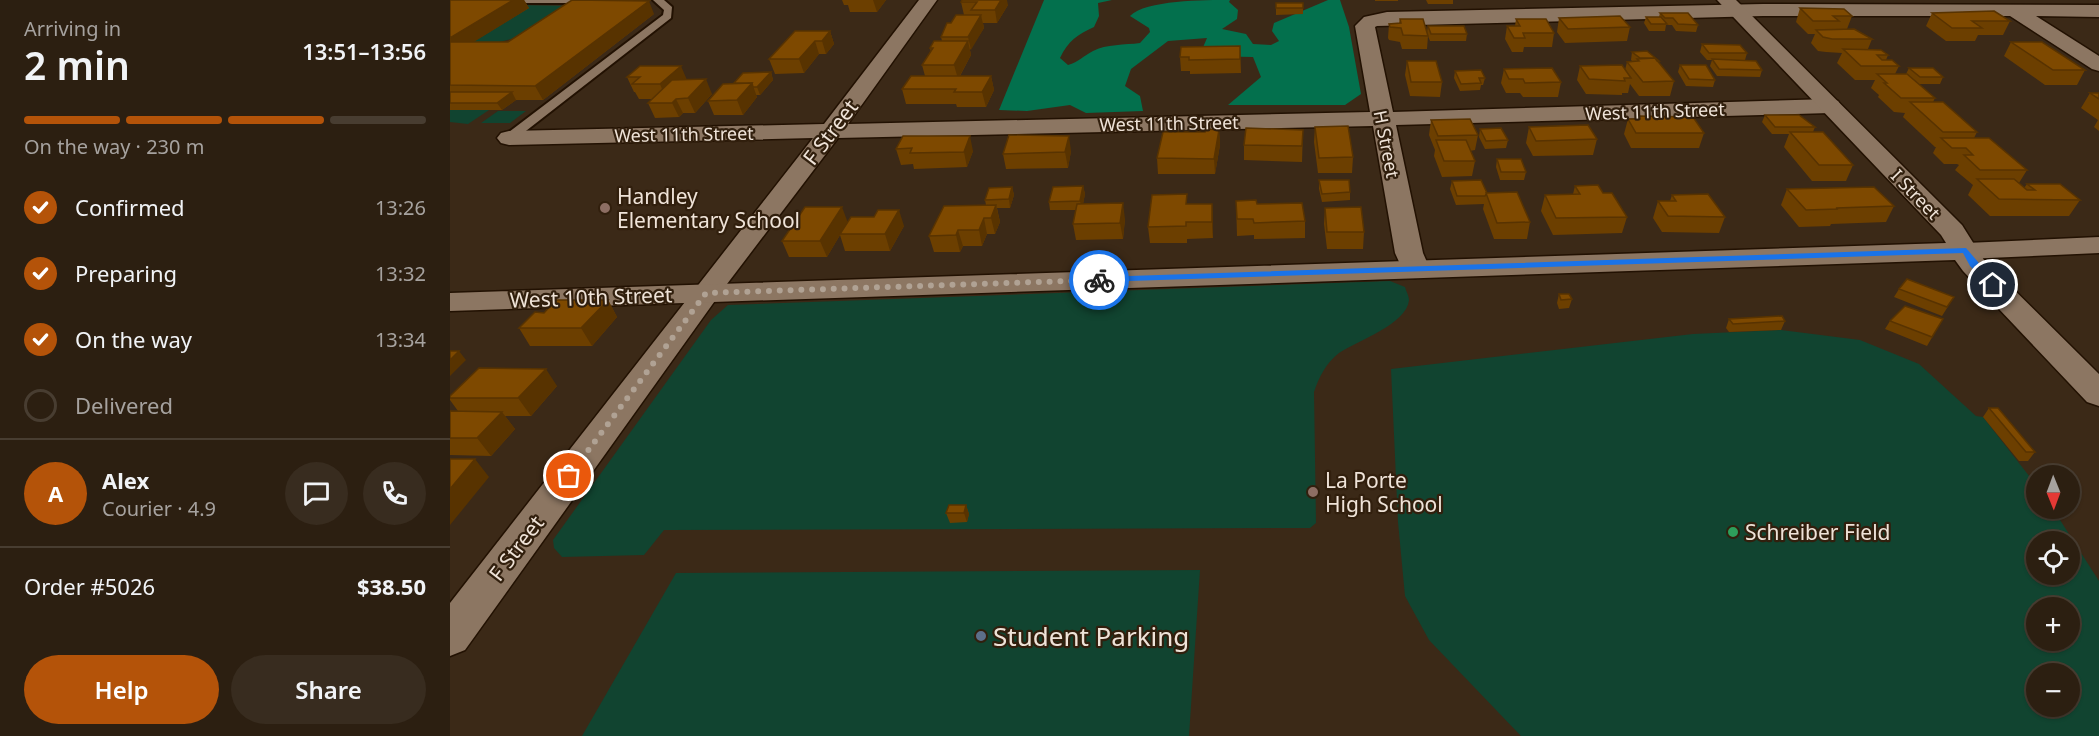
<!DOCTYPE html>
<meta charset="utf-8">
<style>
body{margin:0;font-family:"Noto Sans",sans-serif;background:#382c1f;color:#f1f3f6;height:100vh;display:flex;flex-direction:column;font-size:22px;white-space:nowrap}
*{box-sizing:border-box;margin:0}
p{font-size:20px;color:#a6a29f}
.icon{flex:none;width:33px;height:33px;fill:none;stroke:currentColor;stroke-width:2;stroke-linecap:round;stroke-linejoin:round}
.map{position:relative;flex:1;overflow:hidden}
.details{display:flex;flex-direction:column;background:#2c1f11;width:450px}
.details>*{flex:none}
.needle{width:39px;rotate:179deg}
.tools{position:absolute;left:1576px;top:465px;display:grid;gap:12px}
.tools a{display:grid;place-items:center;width:54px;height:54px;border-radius:50%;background:#2c1f11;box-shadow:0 2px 4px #0004,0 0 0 2px #483d31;font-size:30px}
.pin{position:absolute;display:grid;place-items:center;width:51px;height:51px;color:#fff;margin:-26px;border:3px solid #fff;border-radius:50%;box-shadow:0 2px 6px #0007}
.courier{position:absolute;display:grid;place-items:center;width:60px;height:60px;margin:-30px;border:4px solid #1a73e8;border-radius:50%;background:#fff;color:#222;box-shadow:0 2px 8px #0007}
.overview em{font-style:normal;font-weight:600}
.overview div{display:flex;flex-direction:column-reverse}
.overview{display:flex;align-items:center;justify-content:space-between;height:102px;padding:0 24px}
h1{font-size:39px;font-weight:600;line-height:45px}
.bar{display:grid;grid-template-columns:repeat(4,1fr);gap:9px 6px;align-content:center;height:72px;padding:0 24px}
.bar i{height:8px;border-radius:4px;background:#483d31}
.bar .selected{background:#b45309}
.bar p{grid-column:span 4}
.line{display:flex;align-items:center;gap:15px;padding:0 24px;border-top:2px solid #483d31}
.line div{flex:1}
.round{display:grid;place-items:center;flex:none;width:63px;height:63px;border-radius:32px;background:#382c1f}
ol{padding:0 24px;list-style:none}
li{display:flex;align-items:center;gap:18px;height:66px}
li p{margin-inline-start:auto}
li .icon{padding:6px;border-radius:50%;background:#b45309;color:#fff;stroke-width:4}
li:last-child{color:#a6a29f}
li i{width:33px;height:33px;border:3px solid #483d31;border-radius:50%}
.button{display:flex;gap:12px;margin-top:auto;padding:12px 24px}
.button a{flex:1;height:69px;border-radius:36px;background:#b45309;color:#fff;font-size:24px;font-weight:600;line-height:69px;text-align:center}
.button a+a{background:#382c1f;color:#f1f3f6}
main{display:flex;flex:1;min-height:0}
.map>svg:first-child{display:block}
.green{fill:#114430;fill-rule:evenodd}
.forest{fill:#03704d}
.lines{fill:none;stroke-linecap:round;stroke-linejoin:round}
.service-casing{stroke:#221102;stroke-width:4}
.minor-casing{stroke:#221102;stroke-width:3}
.tertiary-casing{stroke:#221102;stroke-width:3}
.service{fill:#8c7662;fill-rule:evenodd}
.minor{fill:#8c7662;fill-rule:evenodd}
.tertiary{fill:#8c7662;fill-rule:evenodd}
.wall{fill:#6c3f00}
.shaded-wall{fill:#583300}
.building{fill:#7e4900;stroke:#583300;stroke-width:1.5}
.route{fill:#1a73e8}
.done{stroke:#b0a294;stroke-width:6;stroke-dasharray:0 10.8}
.education-dot{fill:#8d6e63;stroke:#311f0d;stroke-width:2}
.leisure-dot{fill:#2e9e5b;stroke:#311f0d;stroke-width:2}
.service-dot{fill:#5c6f8a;stroke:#311f0d;stroke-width:2}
.labels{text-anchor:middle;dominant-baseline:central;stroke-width:4.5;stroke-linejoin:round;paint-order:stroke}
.far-street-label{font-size:18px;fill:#efe3d8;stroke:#311f0d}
.street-label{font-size:21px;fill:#efe3d8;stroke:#311f0d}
.poi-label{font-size:21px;fill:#efe3d8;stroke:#311f0d;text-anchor:start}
.near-poi-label{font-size:26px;fill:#efe3d8;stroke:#311f0d;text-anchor:start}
</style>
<main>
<section class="details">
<div class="overview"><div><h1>2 min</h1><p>Arriving in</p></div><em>13:51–13:56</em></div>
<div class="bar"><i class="selected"></i><i class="selected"></i><i class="selected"></i><i></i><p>On the way · 230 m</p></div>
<ol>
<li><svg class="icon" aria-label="check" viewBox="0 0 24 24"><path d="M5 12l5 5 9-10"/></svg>Confirmed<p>13:26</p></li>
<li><svg class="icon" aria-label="check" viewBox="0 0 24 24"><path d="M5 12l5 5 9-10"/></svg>Preparing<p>13:32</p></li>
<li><svg class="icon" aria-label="check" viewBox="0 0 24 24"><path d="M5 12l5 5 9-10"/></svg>On the way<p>13:34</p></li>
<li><i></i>Delivered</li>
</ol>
<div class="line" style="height:108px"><b class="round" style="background:#b45309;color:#fff">A</b><div><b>Alex</b><p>Courier · 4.9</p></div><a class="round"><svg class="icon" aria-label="chat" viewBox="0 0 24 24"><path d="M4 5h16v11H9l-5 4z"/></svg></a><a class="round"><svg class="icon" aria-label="phone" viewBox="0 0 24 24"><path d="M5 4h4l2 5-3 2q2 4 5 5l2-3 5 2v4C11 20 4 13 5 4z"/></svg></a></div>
<div class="line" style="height:78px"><div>Order #5026</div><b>$38.50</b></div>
<div class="button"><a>Help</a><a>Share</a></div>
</section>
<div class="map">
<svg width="1649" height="736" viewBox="0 0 1649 736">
<rect width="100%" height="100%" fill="#3b2917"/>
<path class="green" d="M64,5l66,1 -61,31 -63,16z
M0,110h39l-21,14 -18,-2z
M48,111h28l-16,12h-29z
M940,281l15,6c1,4 4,9 4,13 -2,24 -52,41 -70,53 -13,10 -20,24 -25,39l2,131 -6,5 -646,2 -20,25 -82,2 -8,-9 -1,-8 158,-220 17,-15z
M1331,330l79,10 59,24 57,52 7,1 54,69v22l16,1 46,72v155h-578l-92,-96 -24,-44 -7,-74 -7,-153 302,-35zM1587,542h33v32h-33zM1587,608h33v32h-33zM1587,674h33v32h-33z
M750,570l-11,166h-607l94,-163z"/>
<path class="forest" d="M594,0h68l-14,3 1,13 -5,11c-16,7 -26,14 -34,31l8,7c11,-3 15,-9 25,-14 13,-7 32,-6 47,-8l10,-11 -1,-4 -19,-12c15,-16 75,-16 100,-16l-1,2 9,8 -1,9 -15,10 24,5 7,10 18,1 8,-4 -7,-10 2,-8 54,-23h12l9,27 12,67 -16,11h-117l33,-28 -8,-20 -48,-1 -4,-4 6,-14 -39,3 -37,28 -6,17 15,10 3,15 -57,2 -16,-8 -43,6 -28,-1z"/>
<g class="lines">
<defs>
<path id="service" d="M53,0h104l-5,3h-94z
M203,0h11l8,7 -1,11 -158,123h-8v-6l158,-120 1,-5z"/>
<path id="minor" d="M469,0h18l-89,124 522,-12 -15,-86 9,-9 23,-5 376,-8 336,1v12l-63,-1 63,40v15l-7,-2 -82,-53h-247l-386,10 -2,1 18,85 437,-13 8,2 3,5 -3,5 -8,2 -434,12 27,128 7,16 -5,6 -10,3 -10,-3 -10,-22 -22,-127 -535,12 -111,146 -262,366 -15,6v-53l363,-465 -304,7 -8,-2 -4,-5 4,-5 8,-2 315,-7z
M1649,237v16l-133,6 -10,-2 -4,-6 4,-6 10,-2z"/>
<path id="tertiary" d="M1267,0h19l226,225 22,35 115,114v32l-12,-4 -124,-131 -8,-11 -1505,51v-18l1496,-50 -5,-8z"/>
</defs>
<use href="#service" class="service-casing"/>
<use href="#minor" class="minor-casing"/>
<use href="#tertiary" class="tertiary-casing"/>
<use href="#service" class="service"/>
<use href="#minor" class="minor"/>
<use href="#tertiary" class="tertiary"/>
</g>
<path class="wall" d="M0,0h74l5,8 -56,34h35l146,-28 -111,86h-27l-14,10h-52z
M392,0h44l-9,12h-27l-2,-7h-4z
M512,0l46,5 -11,18h-14l1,5 -14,22 1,5 -11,21h31l3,14 -8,17h-29l-1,-3h-50l-4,-15 23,-13 -3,-11 9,-13 -1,-4 12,-7 -1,-4 10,-14 13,-8 -3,-13z
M925,0h23v1h-23z
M976,0h27v4h-25z
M826,3h27v11l-27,1z
M1350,8l52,8 -5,13 25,10 -4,10 20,6 -2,5 13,6 -4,8h11l3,-6 34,9 -3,7h-21l16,14 -2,4 44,30 -3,6 53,32 -8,13 5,5 3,-4 53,16 -11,16h-79l-22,-21 5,-10 -18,-15 4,-5 -2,-1h-13l-11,-11 3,-6h-1l-32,-30 2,-4 -11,-1 -16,-15 1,-2 -8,-7 4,-8h-20l-18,-17 5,-10 -16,-1 -8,-1 -7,-8 4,-9h-7l-12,-12z
M1210,13l38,12 -2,7 -20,-1 -4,-6h-6l-1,6h-16l-5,-8 2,-6h13z
M1482,13l78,8 -7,14h-25l-3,6h-29l-20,-15z
M1109,18l71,9 -3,14 -62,2 -8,-11z
M950,19l27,13 1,-6 39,8 -1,7h-36l-2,-5 -1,13h-25l-2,-7 -11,-2 -1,-2 1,-14 10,-1z
M1066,19l38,14 -2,14h-28l-1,5h-11l-7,-13 2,-13h8z
M380,31l4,13 -8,10h-7l-15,19 -29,1 -6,-15z
M1561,42l74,28 -8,15h-32l-41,-29z
M1252,44l45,9 -2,7h-10l27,10 -2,7 -43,-1 -7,-10 2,-6h-5l-7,-8z
M790,46l1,27 -51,1v-3h-9l-1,-14z
M1182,52l27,9v2l15,18 -4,15h-31l-9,-12 -2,9h-6v2l-36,-1 -9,-14 3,-14 45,4 2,-8h6l-2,-2z
M957,61l35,21 -2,15 -30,-1 -5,-21z
M1230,65l35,15 -2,7 -27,-1 -8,-14z
M190,66l46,14 26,14 -17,19h-12l-4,4 -24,1 -7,-15 4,-4h-13l-4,-7h-1l-7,-15z
M1054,69l57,13 -3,15h-35l-3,-4h-14l-5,-10z
M1005,71l30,7 -2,7h-2l-1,5 -20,1 -6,-13z
M321,72l2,8 -13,15h-4l1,2 -14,18h-29l-6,-14 26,-18z
M1640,93h9v38l-5,-4 4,-7 -17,-12z
M1315,115l50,12 -2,5 40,33 -7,16h-34l-28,-34 5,-13h-17l-10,-12z
M1189,116l65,17 -5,15h-68l-7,-14 4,-15h10z
M981,120l47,15 -3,15 -5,1 5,10 -3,15 -30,1 -8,-21 1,-6 -6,-15z
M865,127l38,30 -1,16h-34l-4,-31z
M1079,127l68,12 -4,16 -60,1 -7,-13z
M1030,129l28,11 -2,8 -21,1 -6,-12z
M769,130l1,15 -5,29h-57l-1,-16 48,-26z
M853,130l-1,32 -58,-2v-15z
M453,136l70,15 -6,16 -53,2 -1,-5 -12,1 -5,-16z
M621,151l-3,17 -62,1 -3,-15z
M1047,159l29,13 -2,8h-24l-4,-13z
M869,180l31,12v8l-28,2 -3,-13z
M1002,181l35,12 43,29 -3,17h-33l-11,-30 1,-5 -28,1 -6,-16z
M633,186l2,8 -2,10 42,15 -2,20 -47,1 -3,-16 3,-14h-26l-1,-8z
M1125,186l28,7 24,24 -5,16 -69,2 -12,-24 4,-16 28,-1z
M562,187l2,8 -4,13h-13l3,14 -5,12h-8l-5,12h-19l-3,6h-26l-5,-16 57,-31 -1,-5z
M1337,189l107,17 -8,16 -55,2 -1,2 -31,1 -18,-22z
M1222,195l53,22 -6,16 -57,-1 -9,-14 5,-17h12z
M786,201l21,3 48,17v17l-51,1v-4l-17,1z
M738,204h24l1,34 -26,1v4h-37l-2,-16z
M875,208l39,24 -1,17h-36l-3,-25z
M397,222l57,4 -14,25h-45l-5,-16 -13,22h-38l-7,-16z
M1449,289l55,8 -12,19 -48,-19z
M1109,294l13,5 -3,9 -10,1 -2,-6z
M158,300l9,17 -25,29h-62l-11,-18 25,-15z
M1279,319l56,2 -4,9 -52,2 -3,-4z
M1493,319l-16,27 -42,-17 5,-8z
M107,386l-26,30h-26l10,13 -24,27 -41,-1v-44h8l-8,-11v-4z
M1539,408l46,44 -7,9h-9l-36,-44z
M516,505l3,9 -2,8 -17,1 -4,-10z"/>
<path class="shaded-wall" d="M63,0h11l5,8 -78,48 -1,-2v-16z
M423,0h13l-9,12z
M551,0h6l1,5 -11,18 -2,-13z
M199,1l5,13 -111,86 -8,-14z
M531,15l3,13 -13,22 -3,-13z
M380,31l4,13 -8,10 -4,-13z
M365,41l4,13 -15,19 -5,-14z
M518,41l3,14 -13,24 -4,-14z
M231,66l6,14 -21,19 -6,-15z
M321,72l2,8 -13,15 -3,-8z
M541,76l3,14 -8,17 -4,-15z
M256,79l6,15 -17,19 -7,-15z
M302,83l5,14 -14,18 -6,-15z
M62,92l4,8 -14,10 -5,-7z
M226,99l7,14 -4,4 -7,-14z
M769,130l1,15 -5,29 -1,-15z
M520,136l3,15 -6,16 -3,-15z
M619,136l2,15 -3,17 -3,-16z
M633,186l2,8 -3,15 -2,-8z
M562,187l2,8 -4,13 -1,-9z
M673,203l2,16 -2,20 -3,-16z
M762,204l1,16v18l-1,-16z
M546,205l4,17 -5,12 -4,-16z
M392,207l6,16 -8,11v1l-13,22 -7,-16z
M449,210l5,16 -14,25 -5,-17z
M534,218l3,16 -5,12 -3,-16z
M508,230l5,16 -3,6 -4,-17z
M158,300l9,17 -25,29 -11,-18z
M9,351l7,9 -16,16v-16z
M96,369l11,17 -26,30 -13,-18z
M52,412l13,17 -24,27 -14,-18z
M25,459l14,18 -39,48v-36z
M516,505l3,9 -2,8 -3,-9z"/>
<path class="building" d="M0,0h63l-63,38z
M122,0l77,1 -114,85 -85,-1v-43h58z
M512,0h39l-6,10h-24l6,-8h-16z
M826,3h27v5h-27z
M1350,8l44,1 8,7h-19l6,5h-26z
M1544,11l16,10h-38l10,7h-30l-20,-15z
M1210,13h28l10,12 -20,-1 -5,-6h-8z
M506,15h25l-13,22h-27l6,-14h4z
M1170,16l10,11 -62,2 -9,-11z
M1196,17h15l6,7h-16z
M950,19h23l5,17 -25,-1 -2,-7 -11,-1 -1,-3 12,-1z
M1066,19h30l8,14h-31l2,5h-11l-7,-12h13z
M978,26h36l3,8h-36z
M1404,29l18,10h-40l-9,-2 -7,-7z
M345,31h35l-8,10h-7l-16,18h-30z
M484,41h34l-14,24h-32l11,-17h-3z
M1561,42h31l43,28h-32z
M1252,44l38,1 7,8h-38z
M790,46v13l-51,1v-3h-9l1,-10z
M1393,49l38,1 7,5h-11l5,5h10l7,6h-38z
M1197,51l12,10h-2l-2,-3h-15l-8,-6z
M1205,58l19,23 -31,1 -16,-20 12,-1 -2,-2z
M1262,59l44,2 6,9 -43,-1z
M957,61h29l6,21h-31z
M1172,65l9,13h-7l1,3 -36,-2 -9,-13z
M1230,65h26l9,15 -26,-1z
M190,66h41l-21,18h-28l8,-7h-13z
M1102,68l9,14 -36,1 -2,-4h-14l-5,-10z
M1459,68h24l10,9h-23z
M1031,70l4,8h-6l2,5 -20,1 -6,-13z
M321,72l-14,15h-4l-1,-4h-18l9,-10z
M1427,74h30l28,24h-34l-17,-15h3z
M461,76h80l-9,16h-28l2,-3h-54z
M256,79l-18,19 -12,1 -4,4h-24l24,-23z
M302,83l-15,17 -29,1 15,-17z
M0,92h62l-15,11h-47z
M1640,93h9v6z
M1460,102h33l34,30h-34z
M1315,115h34l16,12h-40z
M1189,116l54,1 11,16h-68l-8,-14h12z
M1020,119l8,16 -40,1 -7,-16z
M1138,125l9,14 -61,2 -7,-14z
M898,126l5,31 -34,1 -4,-31z
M796,128l57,2 -1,16 -58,-1z
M1051,128l7,12 -22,1 -6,-12z
M755,129l14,1 -5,29 -57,-1 6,-26h42z
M1340,132h33l30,33h-34z
M559,135l60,1 -4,16 -62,2z
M453,136h67l-6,16 -54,1 2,-5 -16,1z
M1491,138h48l38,32h-47l-16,-15h9l-7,-7h-14z
M986,140h30l9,21h-31z
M1047,159h24l5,13h-25z
M1527,179h37l13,11h8l-8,-6h33l20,16 -81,-1z
M869,180h30l1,12 -28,2z
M1031,180l6,13 -2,3h-28l-5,-15z
M1148,185l5,8h9l15,24 -71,1 -11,-23 35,-1 -5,-8z
M633,186l-3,15 -31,1 4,-15z
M562,187l-3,12 -24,1 4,-12z
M1424,187l20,19 -58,2 2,1 -32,1 -19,-21z
M1067,192l13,30 -33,1 -11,-30z
M737,194l-1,10h26v18h-26v4l-38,1 4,-32z
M1258,194l17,23 -57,-1 -10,-15h18l-4,-6z
M806,200l1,4 45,-1 3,18 -51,2 -1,-4h-16l-1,-18z
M673,203l-3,20 -47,1 4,-20z
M546,205l-5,13h-7l-5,12h-21l-2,5 -27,1 15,-30z
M355,207h37l-22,34h-38z
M911,207l3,25h-37l-2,-24z
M428,210h21l-14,24h-45l11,-17h23z
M1457,279l47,18 -7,10 -48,-18z
M1109,294h10l3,5 -11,1z
M106,300h52l-27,28h-62l16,-16 9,1z
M1455,306l38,13 -11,18 -42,-16z
M1332,316l3,5 -52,3 -4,-5z
M0,351h9l-9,9z
M29,368l67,1 -28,29h-68v-2z
M1539,408h9l37,44h-9z
M0,411l52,1 -25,26h-27z
M0,459h25l-25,30z
M499,505h17l-2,8h-18z"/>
<path class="route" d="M1516,248l30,35v4h-6l-20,-21 -7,-13 -864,29 -5,-2 5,-3z"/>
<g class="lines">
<path class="done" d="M119,476l137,-183 393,-13"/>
</g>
<g class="education-dot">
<circle cx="155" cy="208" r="6"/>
<circle cx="863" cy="492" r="6"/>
</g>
<circle class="leisure-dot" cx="1283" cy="532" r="6"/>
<circle class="service-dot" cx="531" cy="636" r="6"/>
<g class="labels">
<g class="far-street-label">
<text transform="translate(1205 111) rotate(-2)">West 11th Street</text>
<text transform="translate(719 123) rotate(-1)">West 11th Street</text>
<text transform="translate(234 134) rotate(-1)">West 11th Street</text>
<text transform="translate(937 144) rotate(79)">H Street</text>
<text transform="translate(1466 194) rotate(46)">I Street</text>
</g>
<g class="street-label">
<text transform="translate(380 132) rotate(-53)">F Street</text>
<text transform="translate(141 297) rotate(-2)">West 10th Street</text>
<text transform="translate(66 548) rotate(-53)">F Street</text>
</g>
<g class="poi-label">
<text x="167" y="196">Handley<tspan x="167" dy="24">Elementary School</tspan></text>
<text x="875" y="480">La Porte<tspan x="875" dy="24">High School</tspan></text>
<text x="1295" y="532">Schreiber Field</text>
</g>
<g class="near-poi-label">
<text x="543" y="636">Student Parking</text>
</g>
</g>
</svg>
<div class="tools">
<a><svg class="needle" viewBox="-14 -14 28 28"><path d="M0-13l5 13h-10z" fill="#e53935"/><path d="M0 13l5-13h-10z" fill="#a6a29f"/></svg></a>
<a><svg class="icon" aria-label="locate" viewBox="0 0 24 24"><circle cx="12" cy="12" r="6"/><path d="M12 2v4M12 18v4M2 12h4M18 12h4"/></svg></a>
<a>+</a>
<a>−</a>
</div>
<div class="pin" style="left:119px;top:476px;background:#ea580c"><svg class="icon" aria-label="bag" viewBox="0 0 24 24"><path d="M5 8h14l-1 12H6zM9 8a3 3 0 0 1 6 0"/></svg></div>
<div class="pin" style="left:1543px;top:285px;background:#1f2937"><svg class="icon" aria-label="home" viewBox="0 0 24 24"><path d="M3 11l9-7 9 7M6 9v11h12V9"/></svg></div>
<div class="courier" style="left:649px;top:280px"><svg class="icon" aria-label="bike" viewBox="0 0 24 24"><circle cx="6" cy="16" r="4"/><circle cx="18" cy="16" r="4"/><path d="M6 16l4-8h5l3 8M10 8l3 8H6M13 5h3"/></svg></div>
</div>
</main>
